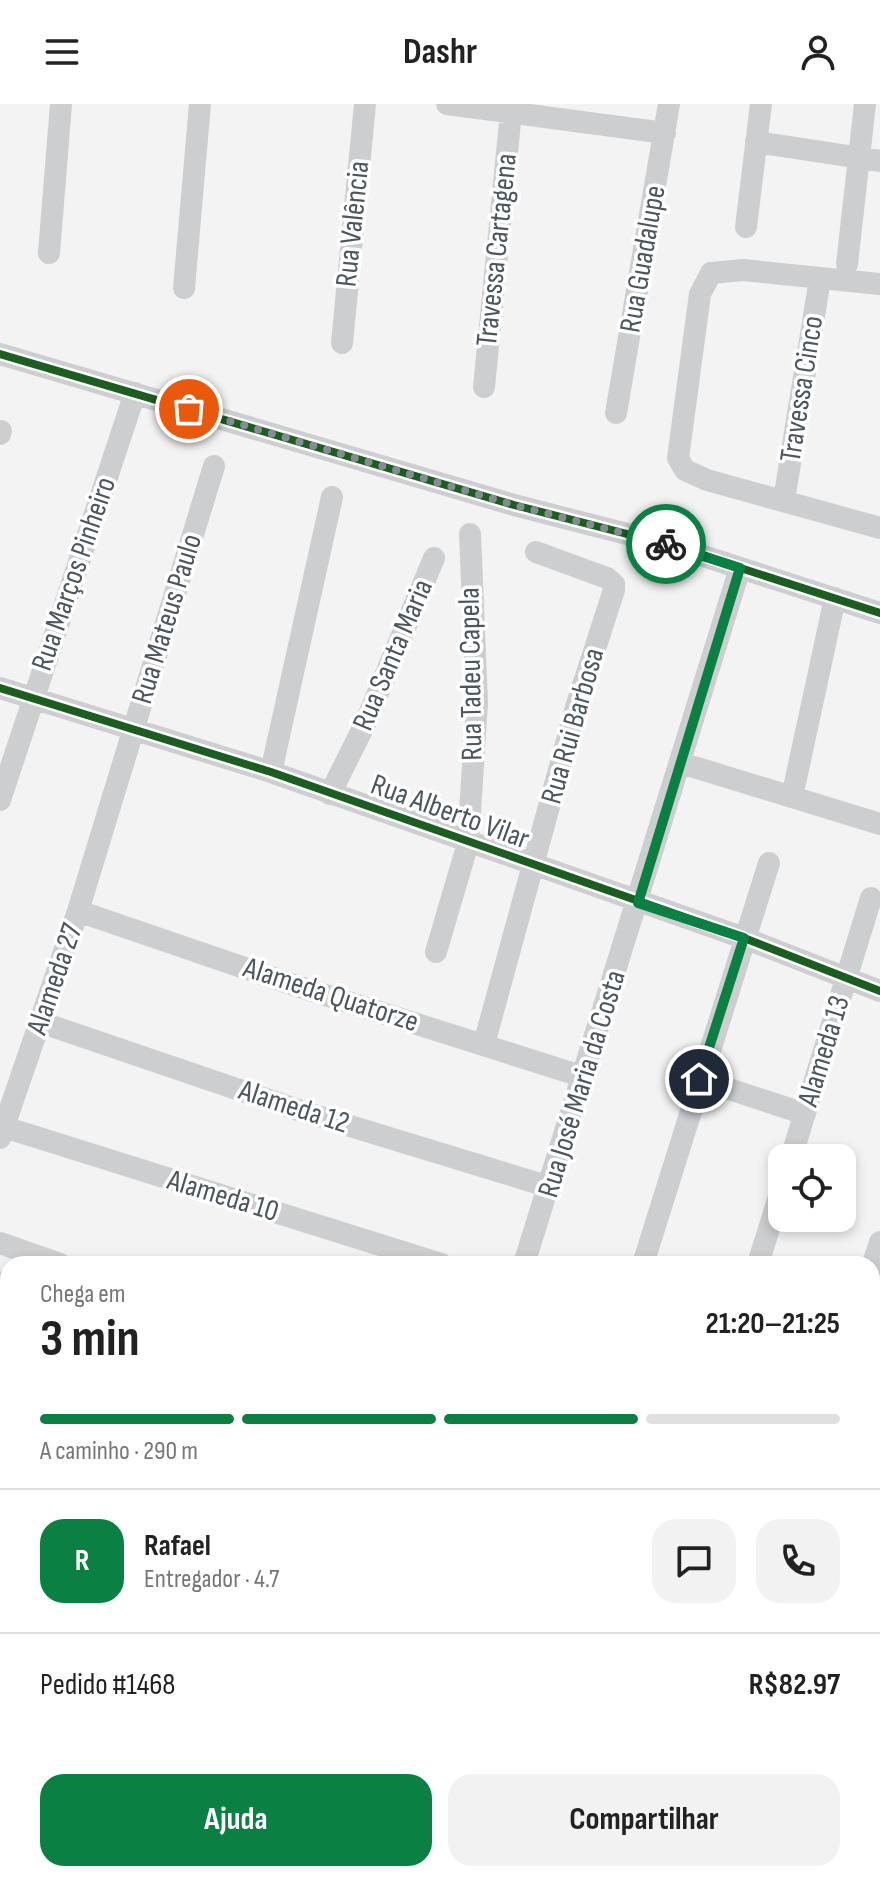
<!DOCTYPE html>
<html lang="pt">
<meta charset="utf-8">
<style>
body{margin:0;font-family:"Sofia Sans Condensed",sans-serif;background:#f2f2f2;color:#222;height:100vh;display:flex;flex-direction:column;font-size:30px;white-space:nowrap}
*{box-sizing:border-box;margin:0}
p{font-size:26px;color:#767676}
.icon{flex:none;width:44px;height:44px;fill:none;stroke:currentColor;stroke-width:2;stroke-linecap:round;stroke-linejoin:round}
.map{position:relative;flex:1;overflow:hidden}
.panel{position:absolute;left:0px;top:1152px;width:880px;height:626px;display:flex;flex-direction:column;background:#fff;border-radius:24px 24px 0 0;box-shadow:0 4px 12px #0003}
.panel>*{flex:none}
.tools{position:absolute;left:768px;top:1040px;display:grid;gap:16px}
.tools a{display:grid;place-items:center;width:88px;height:88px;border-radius:16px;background:#fff;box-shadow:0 4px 12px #0003;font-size:40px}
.pin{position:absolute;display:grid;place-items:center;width:68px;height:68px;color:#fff;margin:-34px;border:4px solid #fff;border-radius:50%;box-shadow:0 2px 8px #0007}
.courier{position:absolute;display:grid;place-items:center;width:80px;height:80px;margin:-40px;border:6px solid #0b8043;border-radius:50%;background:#fff;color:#222;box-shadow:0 2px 10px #0007}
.head em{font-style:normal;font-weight:700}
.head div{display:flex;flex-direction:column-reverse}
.head{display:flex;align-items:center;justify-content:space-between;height:136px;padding:0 40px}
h1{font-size:52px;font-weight:700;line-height:60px}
.bar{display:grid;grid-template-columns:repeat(4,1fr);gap:12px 8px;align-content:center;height:96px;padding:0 40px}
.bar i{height:10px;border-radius:6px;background:#e0e0e0}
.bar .current{background:#0b8043}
.bar p{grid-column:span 4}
.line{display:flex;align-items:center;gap:20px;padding:0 40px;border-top:2px solid #e0e0e0}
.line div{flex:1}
.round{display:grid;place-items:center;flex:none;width:84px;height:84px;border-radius:24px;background:#f2f2f2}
.button{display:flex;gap:16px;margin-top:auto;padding:16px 40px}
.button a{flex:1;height:92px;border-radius:24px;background:#0b8043;color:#fff;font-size:32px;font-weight:700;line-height:92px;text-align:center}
.button a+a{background:#f2f2f2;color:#222}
header{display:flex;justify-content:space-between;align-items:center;height:104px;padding:0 40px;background:#fff;font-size:36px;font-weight:700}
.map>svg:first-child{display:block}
.green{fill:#daefe1}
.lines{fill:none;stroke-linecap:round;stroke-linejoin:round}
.minor{stroke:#cdced0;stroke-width:22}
.major{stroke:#c9ccce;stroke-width:28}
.cycleway-casing{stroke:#fff;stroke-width:13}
.cycleway{stroke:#1b5e20;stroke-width:8}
.done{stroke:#868d92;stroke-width:8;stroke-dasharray:0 14.4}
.route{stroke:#0b8043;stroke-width:10}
.labels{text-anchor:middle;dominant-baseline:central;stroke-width:7;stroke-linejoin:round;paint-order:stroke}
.street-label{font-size:30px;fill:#4b565d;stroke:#fff}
</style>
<header><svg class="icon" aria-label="menu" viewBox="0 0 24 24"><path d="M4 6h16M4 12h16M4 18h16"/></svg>Dashr<svg class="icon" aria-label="person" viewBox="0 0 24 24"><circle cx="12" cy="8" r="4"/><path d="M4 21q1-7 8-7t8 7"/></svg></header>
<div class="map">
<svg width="880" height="1777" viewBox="0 0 880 1777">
<rect width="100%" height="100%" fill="#f3f3f3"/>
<path class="green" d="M416,1770h116l22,7h-117z"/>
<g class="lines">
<path class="minor" d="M447,0l218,29
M756,38l124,19
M746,123l15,-123
M49,149l12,-149
M847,160l18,-160
M880,180l-137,-14 -32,3 -11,21 -22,164 7,12 22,10 173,48
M184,184l16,-184
M342,239l23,-239
M0,250l514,151 152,39 214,69
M484,283l27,-275
M616,309l53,-309
M0,330l1,-3
M784,396l36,-221
M0,584l271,84 473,166 136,53
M681,659l199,61
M271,668l61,-275
M330,690l35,-70 69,-166
M792,693l43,-199
M0,696l135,-407
M78,807l219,75 287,91
M436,848l32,-109 9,-140 -7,-169
M40,918l261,89 249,76
M484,940l93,-340 37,-114v-6l-7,-6 -71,-26
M699,975l106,35
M4,1023l437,137
M0,1034l78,-227 136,-445
M791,1054l80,-260
M0,1139l60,21
M524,1160l216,-696
M643,1160l126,-401
M758,1160l24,-77
M872,1163l8,-25
M0,1201l8,-25
M872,1335l8,3
M0,1486l8,8
M874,1519l6,-20
M872,1659l8,-24
M558,1770l22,7
M51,1777l2,-7
M170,1777l2,-7
M540,1777l2,-7
M833,1777l2,-7"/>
<path class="major" d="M0,1656l8,2
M0,1679l8,3
M278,1770l21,7
M352,1770l21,7"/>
<defs>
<path id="cycleway" d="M0,250l514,151 152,39 214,69
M0,584l271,84 473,166 136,53"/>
</defs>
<use href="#cycleway" class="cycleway-casing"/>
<use href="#cycleway" class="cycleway"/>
</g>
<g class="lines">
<path class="done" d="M189,305l325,96 152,39"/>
<path class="route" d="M666,440l74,24 -102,335 106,35 -45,141"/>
</g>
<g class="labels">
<g class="street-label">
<text transform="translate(353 120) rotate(-84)">Rua Valência</text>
<text transform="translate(497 146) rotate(-84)">Travessa Cartagena</text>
<text transform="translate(643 155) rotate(-80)">Rua Guadalupe</text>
<text transform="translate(802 285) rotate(-81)">Travessa Cinco</text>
<text transform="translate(74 470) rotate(-71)">Rua Marços Pinheiro</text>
<text transform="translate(167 515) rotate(-73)">Rua Mateus Paulo</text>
<text transform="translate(393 551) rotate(-67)">Rua Santa Maria</text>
<text transform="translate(471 570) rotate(-91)">Rua Tadeu Capela</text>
<text transform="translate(573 622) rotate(-74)">Rua Rui Barbosa</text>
<text transform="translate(450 708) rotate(20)">Rua Alberto Vilar</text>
<text transform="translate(55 875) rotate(-71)">Alameda 27</text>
<text transform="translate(331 891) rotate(18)">Alameda Quatorze</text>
<text transform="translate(824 947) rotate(-73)">Alameda 13</text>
<text transform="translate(582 980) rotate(-73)">Rua José Maria da Costa</text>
<text transform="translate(294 1003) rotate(18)">Alameda 12</text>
<text transform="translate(223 1092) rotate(17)">Alameda 10</text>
</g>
</g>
</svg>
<div class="tools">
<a><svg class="icon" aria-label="locate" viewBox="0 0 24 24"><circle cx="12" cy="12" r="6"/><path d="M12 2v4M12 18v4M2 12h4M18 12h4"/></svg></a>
</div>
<div class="pin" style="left:189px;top:305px;background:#ea580c"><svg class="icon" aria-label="bag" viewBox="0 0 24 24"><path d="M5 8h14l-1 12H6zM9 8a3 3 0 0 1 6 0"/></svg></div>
<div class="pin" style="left:699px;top:975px;background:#1f2937"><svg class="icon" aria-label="home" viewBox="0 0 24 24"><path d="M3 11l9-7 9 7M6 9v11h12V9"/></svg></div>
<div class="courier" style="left:666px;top:440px"><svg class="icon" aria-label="bike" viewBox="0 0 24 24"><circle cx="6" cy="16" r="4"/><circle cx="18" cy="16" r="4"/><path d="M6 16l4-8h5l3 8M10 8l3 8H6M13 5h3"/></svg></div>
<section class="panel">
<div class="head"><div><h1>3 min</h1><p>Chega em</p></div><em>21:20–21:25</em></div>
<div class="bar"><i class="current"></i><i class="current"></i><i class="current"></i><i></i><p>A caminho · 290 m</p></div>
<div class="line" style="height:144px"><b class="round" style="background:#0b8043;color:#fff">R</b><div><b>Rafael</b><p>Entregador · 4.7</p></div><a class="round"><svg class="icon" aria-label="chat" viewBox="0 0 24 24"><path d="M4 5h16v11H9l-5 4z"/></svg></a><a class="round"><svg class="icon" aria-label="phone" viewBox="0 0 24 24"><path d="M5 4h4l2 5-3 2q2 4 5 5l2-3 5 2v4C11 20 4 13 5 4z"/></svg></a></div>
<div class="line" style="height:104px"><div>Pedido #1468</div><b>R$82.97</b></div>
<div class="button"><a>Ajuda</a><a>Compartilhar</a></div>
</section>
</div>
